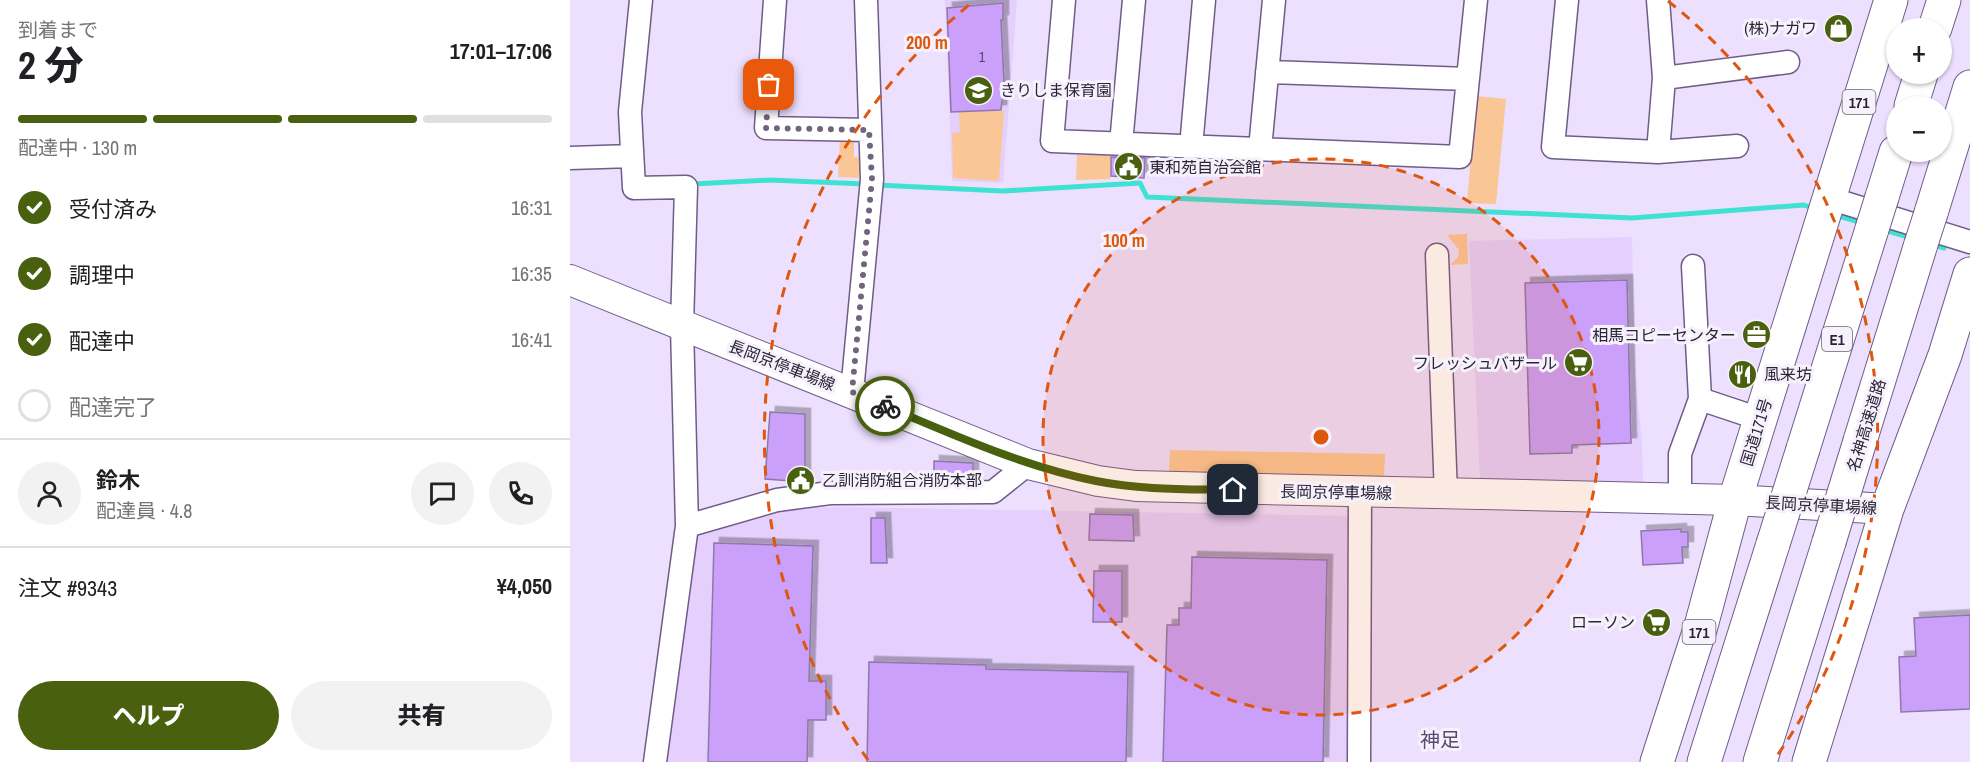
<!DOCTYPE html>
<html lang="ja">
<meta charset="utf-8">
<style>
body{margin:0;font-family:"Archivo Narrow","Noto Sans JP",sans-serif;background:#f2f2f2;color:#202124;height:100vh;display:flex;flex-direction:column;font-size:22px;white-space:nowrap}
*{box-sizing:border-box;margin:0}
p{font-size:20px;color:#757577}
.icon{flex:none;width:33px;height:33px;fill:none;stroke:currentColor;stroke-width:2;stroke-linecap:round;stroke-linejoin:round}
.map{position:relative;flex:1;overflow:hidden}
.side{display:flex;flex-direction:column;background:#fff;width:570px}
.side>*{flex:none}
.tools{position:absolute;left:1316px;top:18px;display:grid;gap:12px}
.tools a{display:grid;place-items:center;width:66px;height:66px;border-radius:50%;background:#fff;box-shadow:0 2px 4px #0004;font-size:30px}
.pin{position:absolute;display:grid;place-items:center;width:51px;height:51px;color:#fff;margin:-26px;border-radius:12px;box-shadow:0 3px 9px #0006}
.courier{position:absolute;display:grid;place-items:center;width:60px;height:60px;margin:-30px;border:4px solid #49610e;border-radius:50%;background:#fff;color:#222;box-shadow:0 2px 8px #0007}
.overview em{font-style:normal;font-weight:800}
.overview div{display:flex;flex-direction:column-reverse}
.overview{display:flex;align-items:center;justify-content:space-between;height:102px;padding:0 18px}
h1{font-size:39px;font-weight:800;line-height:45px}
.bar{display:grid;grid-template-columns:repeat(4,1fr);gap:9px 6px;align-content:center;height:72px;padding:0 18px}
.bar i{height:8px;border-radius:4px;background:#e0e0e0}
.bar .selected{background:#49610e}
.bar p{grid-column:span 4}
.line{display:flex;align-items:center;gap:15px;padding:0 18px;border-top:2px solid #e0e0e0}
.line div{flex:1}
.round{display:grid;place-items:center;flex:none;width:63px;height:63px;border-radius:32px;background:#f2f2f2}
ol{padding:0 18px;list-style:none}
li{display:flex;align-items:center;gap:18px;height:66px}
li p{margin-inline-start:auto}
li .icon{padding:6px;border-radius:50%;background:#49610e;color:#fff;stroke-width:4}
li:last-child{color:#757577}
li i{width:33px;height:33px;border:3px solid #e0e0e0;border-radius:50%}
.cta{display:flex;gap:12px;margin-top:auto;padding:12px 18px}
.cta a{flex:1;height:69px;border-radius:36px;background:#49610e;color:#fff;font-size:24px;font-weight:800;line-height:69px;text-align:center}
.cta a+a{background:#f2f2f2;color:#202124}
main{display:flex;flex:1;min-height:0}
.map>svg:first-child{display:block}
.built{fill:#e4cffd}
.green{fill:#fac695}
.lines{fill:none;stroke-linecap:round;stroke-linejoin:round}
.stream{stroke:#3fe2d2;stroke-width:5}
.building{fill:#caa0fa;stroke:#8e78a7;stroke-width:1.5;filter:url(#shadow)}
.minor-casing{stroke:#705c88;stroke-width:25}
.major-casing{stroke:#705c88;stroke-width:32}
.highway-casing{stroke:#705c88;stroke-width:35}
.minor{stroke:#fff;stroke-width:22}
.major{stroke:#fff;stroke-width:30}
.highway{stroke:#fff;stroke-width:33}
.highway-bridge-casing{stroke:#705c88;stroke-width:35;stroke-linecap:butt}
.highway-bridge{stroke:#fff;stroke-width:33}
.done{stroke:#70657d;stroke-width:6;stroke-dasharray:0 10.8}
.route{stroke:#49610e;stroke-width:8}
.ring{fill:none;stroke:#df560e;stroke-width:3;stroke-dasharray:10 8}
.labels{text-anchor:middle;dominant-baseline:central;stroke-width:6;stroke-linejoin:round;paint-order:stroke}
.number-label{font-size:14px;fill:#544268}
.shield{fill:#f6f2fc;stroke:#696172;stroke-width:1.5}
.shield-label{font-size:15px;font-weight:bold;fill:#2c2337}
.poi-label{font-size:16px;fill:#2c2337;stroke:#f6f2fc;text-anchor:end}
.street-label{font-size:16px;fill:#2c2337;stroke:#f6f2fc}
.quarter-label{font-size:20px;fill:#5b4772;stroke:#f6f2fc}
.centre{fill:#df560e;stroke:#f6f2fc;stroke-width:3}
.ring-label{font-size:18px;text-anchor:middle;font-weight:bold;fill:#df560e;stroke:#f6f2fc;stroke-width:6;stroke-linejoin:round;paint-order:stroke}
</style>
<main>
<section class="side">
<div class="overview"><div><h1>2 分</h1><p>到着まで</p></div><em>17:01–17:06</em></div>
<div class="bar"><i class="selected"></i><i class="selected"></i><i class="selected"></i><i></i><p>配達中 · 130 m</p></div>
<ol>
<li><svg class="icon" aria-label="check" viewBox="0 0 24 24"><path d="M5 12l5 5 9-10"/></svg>受付済み<p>16:31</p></li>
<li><svg class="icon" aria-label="check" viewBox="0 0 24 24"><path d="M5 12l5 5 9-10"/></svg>調理中<p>16:35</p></li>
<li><svg class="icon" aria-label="check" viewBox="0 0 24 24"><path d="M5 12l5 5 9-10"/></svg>配達中<p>16:41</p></li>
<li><i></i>配達完了</li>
</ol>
<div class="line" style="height:108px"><a class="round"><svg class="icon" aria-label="person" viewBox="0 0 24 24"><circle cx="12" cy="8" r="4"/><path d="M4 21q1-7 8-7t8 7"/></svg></a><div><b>鈴木</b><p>配達員 · 4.8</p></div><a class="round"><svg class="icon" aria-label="chat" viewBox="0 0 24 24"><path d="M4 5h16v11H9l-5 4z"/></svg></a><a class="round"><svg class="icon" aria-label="phone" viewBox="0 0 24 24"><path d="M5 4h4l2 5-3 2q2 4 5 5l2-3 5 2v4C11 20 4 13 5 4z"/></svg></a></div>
<div class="line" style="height:78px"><div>注文 #9343</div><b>¥4,050</b></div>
<div class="cta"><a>ヘルプ</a><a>共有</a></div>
</section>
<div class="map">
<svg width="1400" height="762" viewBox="0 0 1400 762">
<defs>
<filter id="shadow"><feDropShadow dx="5.5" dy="-5.5" stdDeviation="0" flood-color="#0004"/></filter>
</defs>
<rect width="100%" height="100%" fill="#ede0ff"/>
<path class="built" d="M375,0h72l-14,183 -51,-2z
M1062,237l3,138 7,66 1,42 -163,-3 -11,-239z
M267,507l517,9v246h-689l30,-222 8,-9 36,-11 54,-11z"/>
<path class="green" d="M906,96l30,3 -10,105 -29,-1z
M434,111l-5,70 -46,-3 -1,-45 8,-1 -1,-20z
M270,137l14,1v19l9,1 -1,20 -24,-1z
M507,155h33v24l-34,1z
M897,234l1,30 -18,1 8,-8 1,-7 -12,-15z
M600,450l215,4 -1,24 -215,-5z"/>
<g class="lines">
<path class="stream" d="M123,184l77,-4 95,4
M307,185l126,6 137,-8 7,14 485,21 172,-13 11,4
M1265,215l28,8
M1314,230l28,8
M1363,245l11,3"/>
</g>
<path class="building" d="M433,3v17h-2l3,63 -3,27 -50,2 -4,-104z
M541,157l34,1 -1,20 -33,-2z
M1057,280l4,163 -59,2v8l-42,1 -5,-171z
M200,412l35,2v68l-40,-3z
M364,461l39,2v16h-39z
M520,514l43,1 1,26 -45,-1z
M301,518h14l2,45h-16z
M1111,529v3h7v15h-6l1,16 -40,2 -2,-34z
M144,543l99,3 -4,135h17v39h-18l-1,42h-99z
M622,557l135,3 -4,202h-160l4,-137h12v-17h12z
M524,571h28v51h-29z
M1400,615v94l-69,3 -2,-55 17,-1 -2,-38z
M299,662l117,3v4l142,3 -2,90h-259z"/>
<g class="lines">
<defs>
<path id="minor" d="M71,0l-11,112 4,76 52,-1 -4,139 5,200 -32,236
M205,0l-9,128 103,2
M494,0l-12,141 408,16 16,-157
M997,0l-14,147 105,5 79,-6
M1088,0l6,78 -6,74
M697,72l201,7
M1094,78l124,-16
M551,144l13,-144
M621,147l13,-147
M690,149l14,-149
M0,158l62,-2
M1259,198l141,44
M867,255l9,240
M1123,266l7,133 60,20
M282,392l20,-213 -6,-179
M1110,499v-45l20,-55
M117,526l90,-26 53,-7 163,-1 35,-28
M789,762l1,-270"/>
<path id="major" d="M0,280l458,184 70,17 38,5 599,14 152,9"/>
<path id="highway" d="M1365,28l9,-28
M1341,106l10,-32
M1312,197l14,-45
M1361,213l39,-126
M1290,441l61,-197
M1233,449l69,-220
M1087,762l44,-136 34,-126 156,-500
M1134,762l69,-218
M1190,762l69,-220
M1239,762l78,-253 58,-154 25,-81"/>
</defs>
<use href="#minor" class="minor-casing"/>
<use href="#major" class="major-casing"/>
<use href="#highway" class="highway-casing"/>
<use href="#minor" class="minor"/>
<use href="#major" class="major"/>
<use href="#highway" class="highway"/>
<defs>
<path id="highway-bridge" d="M1302,229l10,-32
M1351,244l10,-31
M1259,542l31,-101
M1203,544l30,-95"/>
</defs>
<use href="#highway-bridge" class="highway-bridge-casing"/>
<use href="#highway-bridge" class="highway-bridge"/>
</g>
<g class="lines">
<path class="done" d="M199,85l-3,43 103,2 3,49 -20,213 33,14"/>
<path class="route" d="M315,406c69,29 137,60 211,75 45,9 92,8 137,9"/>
</g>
<circle cx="751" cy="437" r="278" fill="#df560e" fill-opacity=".12"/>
<g class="ring">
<circle cx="751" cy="437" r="278"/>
<path d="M298 760A557 557 0 0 1 404 1M1098 1A557 557 0 0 1 1204 760"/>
</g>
<defs>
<symbol id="shop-disc" viewBox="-11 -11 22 22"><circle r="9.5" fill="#49610e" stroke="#f6f2fc"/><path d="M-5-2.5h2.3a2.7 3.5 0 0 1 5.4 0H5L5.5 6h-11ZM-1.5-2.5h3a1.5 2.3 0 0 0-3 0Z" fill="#fff"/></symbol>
<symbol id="school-disc" viewBox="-11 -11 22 22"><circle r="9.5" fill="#49610e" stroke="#f6f2fc"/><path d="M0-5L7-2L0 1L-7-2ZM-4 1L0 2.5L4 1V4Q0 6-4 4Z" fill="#fff"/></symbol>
<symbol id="civic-disc" viewBox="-11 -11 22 22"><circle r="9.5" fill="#49610e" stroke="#f6f2fc"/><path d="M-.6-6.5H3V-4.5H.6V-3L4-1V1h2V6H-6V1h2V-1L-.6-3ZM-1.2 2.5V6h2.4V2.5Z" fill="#fff"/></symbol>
<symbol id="office-disc" viewBox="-11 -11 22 22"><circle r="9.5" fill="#49610e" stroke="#f6f2fc"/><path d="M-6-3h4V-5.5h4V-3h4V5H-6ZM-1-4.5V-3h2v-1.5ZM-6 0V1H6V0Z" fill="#fff"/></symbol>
<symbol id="supermarket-disc" viewBox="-11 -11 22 22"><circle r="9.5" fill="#49610e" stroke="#f6f2fc"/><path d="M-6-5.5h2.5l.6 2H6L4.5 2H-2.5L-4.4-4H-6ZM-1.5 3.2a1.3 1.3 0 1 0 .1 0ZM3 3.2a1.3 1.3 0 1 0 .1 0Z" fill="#fff"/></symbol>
<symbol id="restaurant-disc" viewBox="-11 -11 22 22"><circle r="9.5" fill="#49610e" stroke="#f6f2fc"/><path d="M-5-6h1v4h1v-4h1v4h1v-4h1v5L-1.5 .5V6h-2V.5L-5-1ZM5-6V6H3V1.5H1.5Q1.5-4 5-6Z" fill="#fff"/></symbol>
</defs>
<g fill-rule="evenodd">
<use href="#shop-disc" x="1252" y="12" width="33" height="33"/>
<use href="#school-disc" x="392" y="74" width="33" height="33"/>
<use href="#civic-disc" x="542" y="150" width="33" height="33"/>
<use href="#office-disc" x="1170" y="318" width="33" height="33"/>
<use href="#supermarket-disc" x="992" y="346" width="33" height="33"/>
<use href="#restaurant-disc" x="1156" y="358" width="33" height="33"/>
<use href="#civic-disc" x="214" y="464" width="33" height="33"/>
<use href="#supermarket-disc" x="1070" y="606" width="33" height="33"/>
</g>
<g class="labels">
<g class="number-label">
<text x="412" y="57">1</text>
</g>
<g class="shield">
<rect x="1272.5" y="90" width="33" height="24" rx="4.5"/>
<rect x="1252" y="327" width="30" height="24" rx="4.5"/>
<rect x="1112.5" y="620" width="33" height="24" rx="4.5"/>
</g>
<g class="shield-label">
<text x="1289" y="102">171</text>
<text x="1267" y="339">E1</text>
<text x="1129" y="632">171</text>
</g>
<g class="poi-label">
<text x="1247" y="28">(株)ナガワ</text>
<text x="430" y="90" text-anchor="start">きりしま保育園</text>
<text x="579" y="167" text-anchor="start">東和苑自治会館</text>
<text x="1166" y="335">相馬コピーセンター</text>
<text x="987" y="363">フレッシュバザール</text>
<text x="1194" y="374" text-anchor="start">風来坊</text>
<text x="252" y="480" text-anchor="start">乙訓消防組合消防本部</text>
<text x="1065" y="622">ローソン</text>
</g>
<g class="street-label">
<text transform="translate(212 365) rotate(21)">長岡京停車場線</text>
<text transform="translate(1296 425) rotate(-73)">名神高速道路</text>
<text transform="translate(1186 432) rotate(-73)">国道171号</text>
<text transform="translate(766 492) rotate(1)">長岡京停車場線</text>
<text transform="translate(1251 505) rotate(3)">長岡京停車場線</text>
</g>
<g class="quarter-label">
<text x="870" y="739">神足</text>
</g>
</g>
<circle cx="751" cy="437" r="9" class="centre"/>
<g class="ring-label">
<text x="357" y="49">200 m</text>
<text x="554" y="247">100 m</text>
</g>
</svg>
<div class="tools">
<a>+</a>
<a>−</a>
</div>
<div class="pin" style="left:199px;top:85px;background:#ea580c"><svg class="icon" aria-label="bag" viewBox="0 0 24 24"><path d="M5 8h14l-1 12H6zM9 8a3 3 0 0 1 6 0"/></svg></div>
<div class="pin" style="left:663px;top:490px;background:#1f2937"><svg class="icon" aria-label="home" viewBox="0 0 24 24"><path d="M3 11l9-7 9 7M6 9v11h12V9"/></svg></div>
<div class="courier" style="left:315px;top:406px"><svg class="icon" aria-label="bike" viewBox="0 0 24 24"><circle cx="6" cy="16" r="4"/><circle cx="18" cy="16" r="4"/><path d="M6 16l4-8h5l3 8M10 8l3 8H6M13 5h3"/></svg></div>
</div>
</main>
